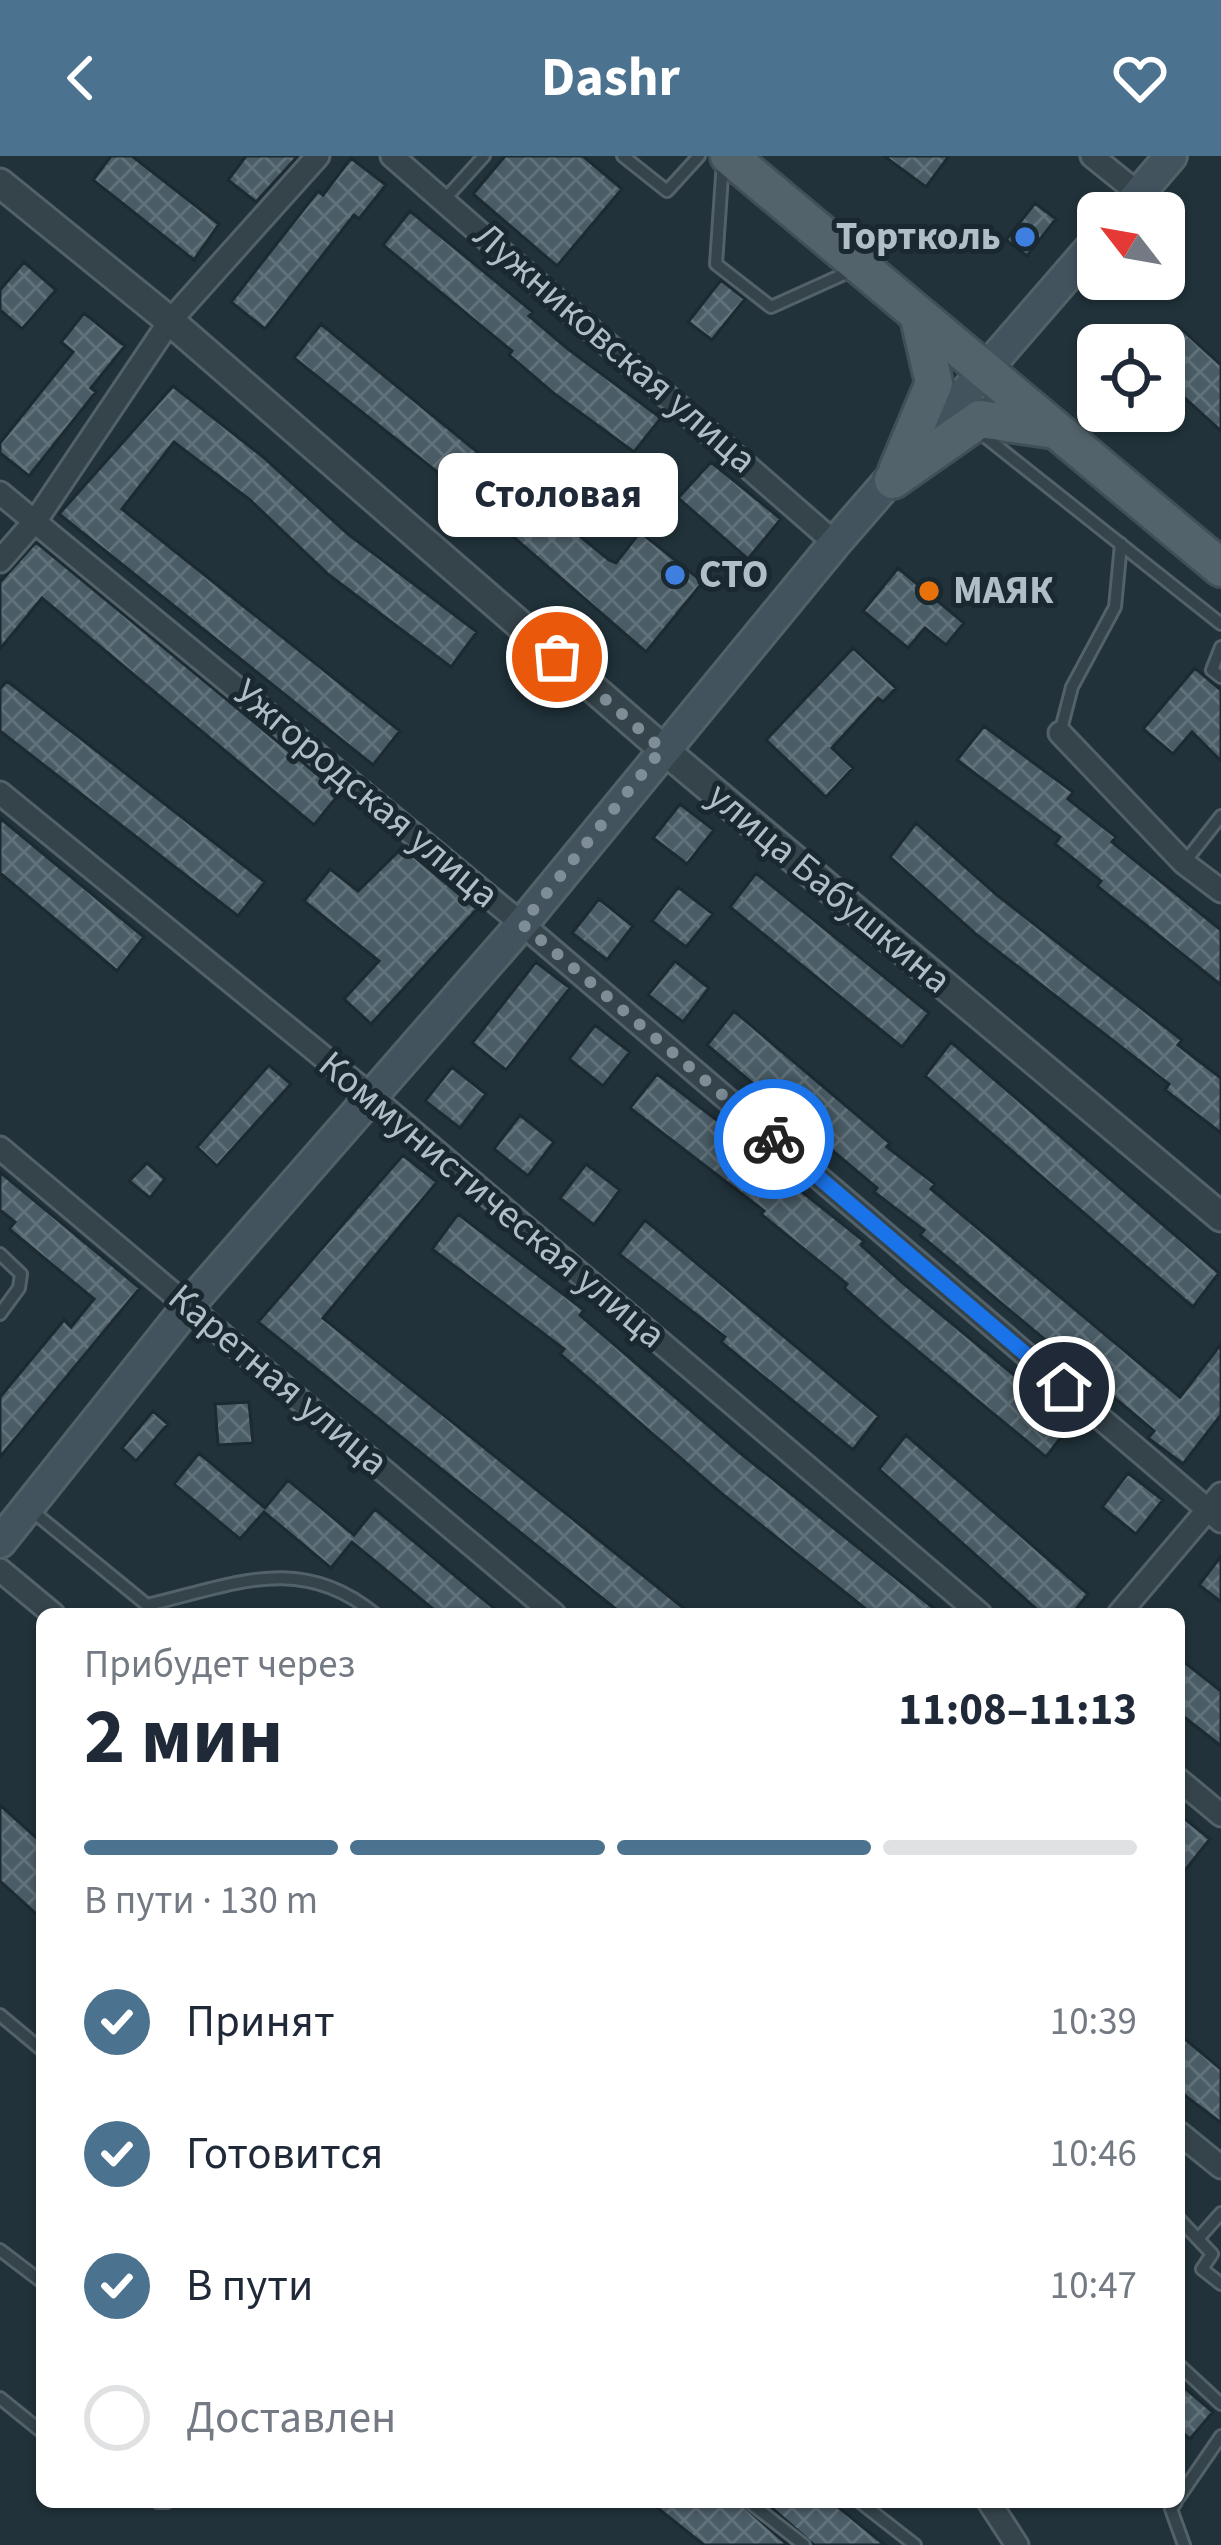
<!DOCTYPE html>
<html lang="ru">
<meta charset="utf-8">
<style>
body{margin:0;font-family:"Source Sans 3",sans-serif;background:#f2f2f3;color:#1f2937;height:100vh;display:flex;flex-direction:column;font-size:45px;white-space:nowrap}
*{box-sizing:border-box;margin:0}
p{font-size:39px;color:#747a83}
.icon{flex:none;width:66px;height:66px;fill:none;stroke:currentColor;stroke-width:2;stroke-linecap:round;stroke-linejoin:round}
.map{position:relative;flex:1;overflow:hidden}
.details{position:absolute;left:36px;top:1452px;width:1149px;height:900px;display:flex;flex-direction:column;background:#fff;border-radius:18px;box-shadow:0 3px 9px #0004}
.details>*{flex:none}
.needle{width:78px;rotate:301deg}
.tools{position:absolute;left:1077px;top:36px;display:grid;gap:24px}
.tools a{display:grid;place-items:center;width:108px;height:108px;border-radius:18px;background:#fff;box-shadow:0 3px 9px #0004;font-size:60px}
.pin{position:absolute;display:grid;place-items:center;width:102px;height:102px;color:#fff;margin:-51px;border:6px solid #fff;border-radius:50%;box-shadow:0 3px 12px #0007}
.courier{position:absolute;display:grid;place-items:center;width:120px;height:120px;margin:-60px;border:9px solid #1a73e8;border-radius:50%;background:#fff;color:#222;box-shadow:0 3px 15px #0007}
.bubble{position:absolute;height:84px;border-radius:18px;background:#fff;box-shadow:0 3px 9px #0004;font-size:39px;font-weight:700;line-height:84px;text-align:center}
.headline em{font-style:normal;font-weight:700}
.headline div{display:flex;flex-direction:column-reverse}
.headline{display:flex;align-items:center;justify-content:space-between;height:204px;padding:0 48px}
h1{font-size:78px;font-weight:700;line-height:90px}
.bar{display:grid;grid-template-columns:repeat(4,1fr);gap:18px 12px;align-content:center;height:144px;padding:0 48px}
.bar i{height:15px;border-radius:9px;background:#e0e1e3}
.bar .active{background:#4b738f}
.bar p{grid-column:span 4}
ol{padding:0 48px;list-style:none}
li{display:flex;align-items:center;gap:36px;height:132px}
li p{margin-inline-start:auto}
li .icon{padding:12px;border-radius:50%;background:#4b738f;color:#fff;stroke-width:4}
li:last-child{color:#747a83}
li i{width:66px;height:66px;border:6px solid #e0e1e3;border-radius:50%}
header{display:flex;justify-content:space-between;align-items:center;height:156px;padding:0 48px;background:#4b738f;color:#fff;font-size:54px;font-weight:700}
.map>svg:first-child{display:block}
.building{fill:url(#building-cross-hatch);stroke:#1c2a31;stroke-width:3}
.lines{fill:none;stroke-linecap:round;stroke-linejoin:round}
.service-casing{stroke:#536168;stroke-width:16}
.minor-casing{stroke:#536168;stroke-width:27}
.tertiary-casing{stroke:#536168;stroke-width:33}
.secondary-casing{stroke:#536168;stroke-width:36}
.primary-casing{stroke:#414f57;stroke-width:42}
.service{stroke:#35434a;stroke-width:10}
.minor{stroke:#35434a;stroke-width:21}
.tertiary{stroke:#35434a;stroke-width:27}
.secondary{stroke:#43535e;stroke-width:30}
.primary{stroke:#53636b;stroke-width:36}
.done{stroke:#7e8d96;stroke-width:12;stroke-dasharray:0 21.6}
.route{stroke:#1a73e8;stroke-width:15}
.shop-dot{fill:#3f7fe0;stroke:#1a282f;stroke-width:4.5}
.food-dot{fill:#e8710a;stroke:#1a282f;stroke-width:4.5}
.labels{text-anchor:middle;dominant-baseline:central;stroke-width:10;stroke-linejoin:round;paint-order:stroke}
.poi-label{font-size:39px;font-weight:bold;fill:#b0bec7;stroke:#1a282f;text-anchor:start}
.street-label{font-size:39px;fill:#b0bec7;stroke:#1a282f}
</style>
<header><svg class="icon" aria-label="back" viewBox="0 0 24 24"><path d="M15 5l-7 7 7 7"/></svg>Dashr<svg class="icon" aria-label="heart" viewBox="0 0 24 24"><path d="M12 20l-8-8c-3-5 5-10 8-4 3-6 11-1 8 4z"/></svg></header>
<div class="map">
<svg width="1221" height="2389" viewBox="0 0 1221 2389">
<defs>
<pattern id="building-cross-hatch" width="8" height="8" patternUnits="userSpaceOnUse" patternTransform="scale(3)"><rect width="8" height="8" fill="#4a5c66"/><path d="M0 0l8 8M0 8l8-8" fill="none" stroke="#62727a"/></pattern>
</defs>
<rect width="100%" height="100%" fill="#21323a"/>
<path class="building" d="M111,0h21l87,68 -25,36 -101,-80z
M246,0h52l-42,46 -28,-22z
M505,0h78l39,33 -65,77 -84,-72z
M884,0h65l-23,31z
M351,2l35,27 -27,34 -5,-4 -89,114 -34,-27 87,-111 5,4z
M1035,47l21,16 -29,37 -21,-16z
M410,55l123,101 -4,4 39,33 93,69 -27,34 -82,-60 -43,-37 3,-4 -129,-106z
M24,106l32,28 -34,39 -22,-19v-20z
M721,124l24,19 -33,41 -24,-18z
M84,157l41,33 -34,42 5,4 -67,84 -29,-23v-10l73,-91 -12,-10z
M321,168l288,236 7,3 24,-31 63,50 -57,70 -190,-165 -162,-129z
M1178,170l43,39v66l-57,-52v-37z
M173,230l89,70 86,78 129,98 -26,35 -122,-92 -79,-75 -76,-58 -52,67 278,222 -27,34 -314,-251z
M711,306l70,57 -33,40 -70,-61z
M36,386l304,251 -26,32 -272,-227 -42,51v-67z
M898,412l66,55 -18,22 -21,-17 -17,20 -45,-37z
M853,492l43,40 -13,14 -5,-4 -46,50 21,20 -27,29 -60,-57z
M1195,512l26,22v71l-29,-29 -19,22 -30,-25z
M7,525l258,201 -27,34 -238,-185v-42z
M984,570l89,66 -5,7 48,38 -4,5 109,88v55l-124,-99 4,-5 -46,-37 5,-7 -103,-77z
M680,648l34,26 -27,34 -34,-26z
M0,662l144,119 -27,34 -117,-98z
M916,667l81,72 185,145 -4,5 43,33v55l-56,-43 4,-6 -192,-149 -87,-78z
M403,691l74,62 -106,115 -27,-25 35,-38 -75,-60 26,-32 28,22z
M756,717l173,140 -27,34 -172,-140z
M678,731l35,27 -27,33 -34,-26z
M599,743l34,27 -26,34 -35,-27z
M675,805l34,27 -26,34 -35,-27z
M536,806l34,26 -64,82 -34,-27z
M734,855l156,132 -3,4 48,37 -4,5 249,208 41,-53v71l-38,49 -35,-26 6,-7 -234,-196 4,-5 -50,-38 3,-4 -170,-143z
M595,869l35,27 -27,34 -34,-27z
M951,886l268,231 -26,34 -268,-231z
M269,909l22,19 -74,82 -20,-19z
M452,911l34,27 -26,34 -35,-27z
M657,918l118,91 -3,3 92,73 -3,4 42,38 169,140 -26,34 -161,-133 -41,-36 3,-4 -86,-70 3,-3 -134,-103z
M520,959l34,27 -26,34 -34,-27z
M403,999l34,27 -114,136 368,296h-69l-364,-292z
M147,1007l18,16 -15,19 -21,-17z
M586,1008l34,26 -26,35 -34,-27z
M0,1016l140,116 -140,169v-60l64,-77 7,7 23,-28 -85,-70 6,-7 -15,-12z
M458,1058l126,96 -4,5 159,137 202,162h-69l-151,-121 -161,-139 4,-5 -132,-100z
M645,1064l234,196 -26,34 -132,-108 4,-5 -106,-83z
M249,1246l4,41 -35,2 -3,-41z
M153,1255l15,13 -32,37 -14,-13z
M906,1279l182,159 -16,20h-30l-163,-145z
M199,1297l66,55 23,-28 66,55 21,-26 126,105h-62l-87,-72 -21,26 -67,-56 -24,27 -66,-55z
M1128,1317l35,27 -27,34 -34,-27z
M1221,1400v46l-22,-17z
M1179,1502l42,33v55l-42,-33z
M0,1649l42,38v76l-42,-38z
M1179,1658l31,25 -31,39z
M1179,1878l42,35v54l-42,-32z
M1179,2227l34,29 -23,27 -11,-9z
M650,2346h89l49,43h-84z
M765,2346h67l53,43h-71z"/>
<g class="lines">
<defs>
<path id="service" d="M623,0l44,35 32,-35
M723,5l-7,103 55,43 82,-37
M445,43l39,-43
M978,275l243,193
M1221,491l-9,23 9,7
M1060,577l12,-46 43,-80 6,-63
M1184,707l37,-47
M0,1098l21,20 -2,14 -19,26
M31,1354l116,95c86,-20 153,-53 228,9
M0,1859l42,35
M1179,2063l33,35 -10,15 19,15
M1198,2083l23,-26
M0,2094l42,32
M1179,2209l42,39
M0,2242l42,34
M1179,2341l42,-61
M158,2346h9
M749,2346l55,43
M860,2346l55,43
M1176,2346l-5,7 13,36"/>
<path id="minor" d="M392,0l443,387
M1092,0l47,38
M0,337l522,431 699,597
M0,405l36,-41 134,-199 148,-165
M1060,577l124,130 37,28
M0,637l370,302 610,519
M0,992l554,466
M0,1414l53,44
M1119,1458l102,-120
M1179,1624l42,35
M1179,1977l42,34
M989,2346l28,43"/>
<path id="tertiary" d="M0,27l170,138 493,428 558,468"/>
<path id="secondary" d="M1122,57l49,-57
M0,1386l190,-238 332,-380 313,-381 263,-303"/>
<path id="primary" d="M729,0l492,412
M897,315l37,-88 -16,-69
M893,324l87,-61 75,11"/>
</defs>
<use href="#service" class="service-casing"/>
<use href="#minor" class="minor-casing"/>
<use href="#tertiary" class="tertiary-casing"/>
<use href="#secondary" class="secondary-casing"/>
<use href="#primary" class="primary-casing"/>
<use href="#service" class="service"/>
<use href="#minor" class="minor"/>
<use href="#tertiary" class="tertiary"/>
<use href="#secondary" class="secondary"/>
<use href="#primary" class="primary"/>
</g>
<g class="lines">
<path class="done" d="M557,501l105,92 -140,175 252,215"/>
<path class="route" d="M774,983l290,248"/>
</g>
<g class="shop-dot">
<circle cx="1025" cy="81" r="12"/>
<circle cx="675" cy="419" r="12"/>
</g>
<circle class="food-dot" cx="929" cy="435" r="12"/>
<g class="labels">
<g class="poi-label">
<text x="1001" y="81" text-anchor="end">Тортколь</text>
<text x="699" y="419">СТО</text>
<text x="953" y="435">МАЯК</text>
</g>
<g class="street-label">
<text transform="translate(615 192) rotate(41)">Лужниковская улица</text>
<text transform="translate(366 638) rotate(40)">Ужгородская улица</text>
<text transform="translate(829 732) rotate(40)">улица Бабушкина</text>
<text transform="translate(492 1044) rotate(40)">Коммунистическая улица</text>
<text transform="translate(278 1224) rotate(40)">Каретная улица</text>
</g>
</g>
</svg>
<div class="tools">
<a><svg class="needle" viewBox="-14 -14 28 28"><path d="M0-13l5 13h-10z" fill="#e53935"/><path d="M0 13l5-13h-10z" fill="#747a83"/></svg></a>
<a><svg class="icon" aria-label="locate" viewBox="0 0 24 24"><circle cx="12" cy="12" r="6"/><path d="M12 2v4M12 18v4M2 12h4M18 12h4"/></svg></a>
</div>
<div class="pin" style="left:557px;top:501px;background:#ea580c"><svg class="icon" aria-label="bag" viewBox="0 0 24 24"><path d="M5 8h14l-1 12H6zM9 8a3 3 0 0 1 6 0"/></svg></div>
<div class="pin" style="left:1064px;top:1231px;background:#1f2937"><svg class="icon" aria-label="home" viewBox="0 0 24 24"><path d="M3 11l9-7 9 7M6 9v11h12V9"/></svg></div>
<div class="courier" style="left:774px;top:983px"><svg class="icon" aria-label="bike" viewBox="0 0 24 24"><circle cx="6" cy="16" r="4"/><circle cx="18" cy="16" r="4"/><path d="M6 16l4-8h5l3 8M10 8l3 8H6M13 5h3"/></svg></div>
<div class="bubble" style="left:438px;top:297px;width:240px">Столовая</div>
<section class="details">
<div class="headline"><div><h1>2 мин</h1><p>Прибудет через</p></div><em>11:08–11:13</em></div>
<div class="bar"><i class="active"></i><i class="active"></i><i class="active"></i><i></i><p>В пути · 130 m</p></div>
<ol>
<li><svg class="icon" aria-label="check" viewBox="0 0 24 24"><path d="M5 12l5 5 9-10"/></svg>Принят<p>10:39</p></li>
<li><svg class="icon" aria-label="check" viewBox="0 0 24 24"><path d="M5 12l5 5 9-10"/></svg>Готовится<p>10:46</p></li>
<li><svg class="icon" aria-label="check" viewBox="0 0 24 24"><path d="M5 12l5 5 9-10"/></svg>В пути<p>10:47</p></li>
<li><i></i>Доставлен</li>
</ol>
</section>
</div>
